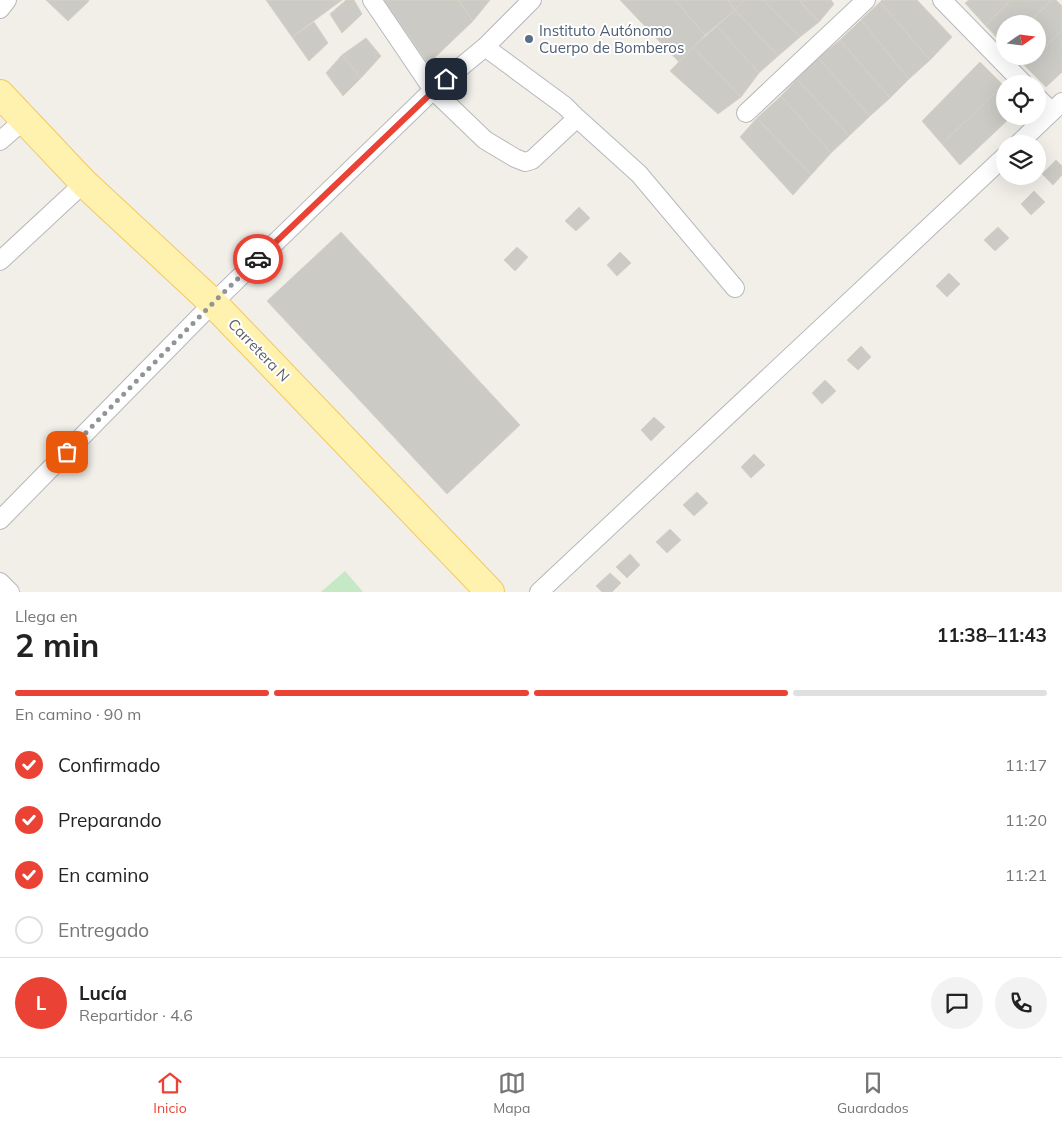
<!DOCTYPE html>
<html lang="es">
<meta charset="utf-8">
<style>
body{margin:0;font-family:Mulish,sans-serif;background:#f2f2f2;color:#222;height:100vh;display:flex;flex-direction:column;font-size:19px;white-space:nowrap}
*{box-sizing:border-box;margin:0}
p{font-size:16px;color:#767676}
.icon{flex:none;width:28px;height:28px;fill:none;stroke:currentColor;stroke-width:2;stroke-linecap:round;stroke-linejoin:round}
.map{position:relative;height:592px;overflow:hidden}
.side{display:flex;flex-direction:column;background:#fff;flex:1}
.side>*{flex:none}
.needle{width:32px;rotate:76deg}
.tools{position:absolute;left:996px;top:15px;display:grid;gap:10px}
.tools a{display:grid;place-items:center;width:50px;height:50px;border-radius:50%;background:#fff;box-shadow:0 5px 20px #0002;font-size:25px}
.pin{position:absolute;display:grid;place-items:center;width:42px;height:42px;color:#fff;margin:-21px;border-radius:10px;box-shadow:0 2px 8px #0006}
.courier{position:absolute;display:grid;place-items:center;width:50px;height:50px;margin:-25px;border:4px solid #ea4335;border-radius:50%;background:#fff;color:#222;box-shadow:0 1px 6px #0007}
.summary em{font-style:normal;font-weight:700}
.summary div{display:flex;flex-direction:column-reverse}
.summary{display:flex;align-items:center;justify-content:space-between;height:85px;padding:0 15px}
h1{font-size:32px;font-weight:700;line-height:38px}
.bar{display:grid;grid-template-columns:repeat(4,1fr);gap:8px 5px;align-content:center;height:60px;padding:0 15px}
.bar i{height:6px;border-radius:4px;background:#e0e0e0}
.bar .current{background:#ea4335}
.bar p{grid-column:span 4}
.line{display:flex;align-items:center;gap:12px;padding:0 15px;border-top:1px solid #e0e0e0}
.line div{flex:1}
.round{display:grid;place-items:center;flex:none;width:52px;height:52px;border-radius:26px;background:#f2f2f2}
ol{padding:0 15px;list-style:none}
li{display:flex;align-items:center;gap:15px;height:55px}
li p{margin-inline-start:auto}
li .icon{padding:5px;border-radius:50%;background:#ea4335;color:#fff;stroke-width:4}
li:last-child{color:#767676}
li i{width:28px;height:28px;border:2px solid #e0e0e0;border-radius:50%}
.tabs{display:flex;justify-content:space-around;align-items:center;height:70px;border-top:1px solid #e0e0e0;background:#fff;font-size:14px;color:#767676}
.tabs a{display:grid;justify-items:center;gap:2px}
.tabs .current{color:#ea4335}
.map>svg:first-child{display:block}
.pitch{fill:#c5e8c5}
.building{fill:#cccac5;stroke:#d6d1c6}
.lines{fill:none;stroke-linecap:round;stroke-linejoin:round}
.street-casing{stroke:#b5b8bc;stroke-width:20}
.primary-casing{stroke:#f2c960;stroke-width:30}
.street{stroke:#fff;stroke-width:18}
.primary{stroke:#fff2af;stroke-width:28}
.done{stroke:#929495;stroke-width:5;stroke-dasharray:0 9}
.route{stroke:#ea4335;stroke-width:6}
.service-dot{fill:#5c6f8a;stroke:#fff;stroke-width:2}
.labels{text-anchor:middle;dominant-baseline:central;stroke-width:4;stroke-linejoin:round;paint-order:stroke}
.service-label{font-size:15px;fill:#4e5e75;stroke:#fff;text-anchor:start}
.street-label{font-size:15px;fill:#5f6368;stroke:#fff}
</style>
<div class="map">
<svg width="1062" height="592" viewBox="0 0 1062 592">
<rect width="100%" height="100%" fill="#f1efe8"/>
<path class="pitch" d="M345,571l18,21h-42z"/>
<path class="building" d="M46,0h42l1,1 -21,20z
M266,0h76l-50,37z
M346,0h8l8,14 -20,19 -12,-19z
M384,0h74l15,21 -45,43z
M458,0h32l-17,21z
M620,0h55l30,35 -26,27z
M675,0h53l7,10 -30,25z
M728,0h17l-10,10z
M745,0h18l37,37 -22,19 -43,-46z
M763,0h36l20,22 -19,15z
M799,0h32l3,4 -15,18z
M882,0h35l35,37 -22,23 -50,-58z
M969,0h42l-26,25 -20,-22z
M1011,0h41l-25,24h-22v22l-20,-21z
M1052,0h4l6,6v24l-24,24v-30h-11z
M880,2l50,58 -21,19 -48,-59z
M735,10l43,46 -19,17 -42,-47z
M861,20l48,59 -19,19 -50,-58z
M314,22l14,21 -19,18 -17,-24z
M717,26l42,47 -18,24 -48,-50z
M1062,30v42l-16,15 -21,-21 10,-10h3v-2z
M366,38l15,18 -20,22 -19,-23z
M840,40l50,58 -20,18 -52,-58z
M693,47l48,50 -23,17 -48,-43z
M342,55l19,23 -18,18 -17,-23z
M1015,56h20l-10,10z
M818,58l52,58 -21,20 -52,-57z
M980,62l23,23 -61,59 -20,-23z
M797,79l52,57 -18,17 -50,-57z
M1003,85l2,3v28h7l-52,49 -18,-21z
M781,96l50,57 -20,22 -54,-57z
M757,118l54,57 -18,20 -53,-58z
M1056,160l6,6v9l-9,10 -11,-11z
M1034,191l11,11 -14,13 -10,-11z
M579,207l11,11 -14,13 -11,-10z
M998,227l11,11 -14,13 -11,-11z
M341,232l179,193 -73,69 -180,-193z
M517,247l11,10 -13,14 -11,-11z
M620,252l11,11 -14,13 -10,-11z
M949,273l11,11 -13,13 -11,-11z
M861,346l10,11 -13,13 -11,-10z
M825,380l11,11 -14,13 -10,-11z
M654,417l11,10 -14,14 -10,-11z
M754,454l11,11 -14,13 -10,-11z
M697,492l11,11 -14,13 -11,-11z
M670,529l11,11 -14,13 -11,-11z
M630,554l10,11 -13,13 -11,-11z
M610,573l11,10 -9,9h-10l-6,-6z"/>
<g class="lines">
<defs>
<path id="street" d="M372,0l61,90 52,50 30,18 10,4 7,-2 45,-42 -12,-12 -80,-59
M942,0l82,84
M0,9l7,-9
M1038,98l14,14
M746,113l120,-113
M577,118l62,56 96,114
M0,141l24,-21
M1018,144l44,-42
M0,261l84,-78
M0,520l213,-217 220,-213 52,-43 47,-47
M0,582l10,10
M539,592l466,-436"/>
<path id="primary" d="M0,94l84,89 129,120 277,289"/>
</defs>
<use href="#street" class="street-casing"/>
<use href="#primary" class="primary-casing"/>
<use href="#street" class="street"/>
<use href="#primary" class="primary"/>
</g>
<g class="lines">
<path class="done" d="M67,452l146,-149 45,-44"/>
<path class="route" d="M258,259l188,-180"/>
</g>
<circle class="service-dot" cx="529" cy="39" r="5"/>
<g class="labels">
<g class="service-label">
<text x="539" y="30">Instituto Autónomo<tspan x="539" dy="17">Cuerpo de Bomberos</tspan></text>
</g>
<g class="street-label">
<text transform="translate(259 350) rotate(46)">Carretera N</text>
</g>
</g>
</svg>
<div class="tools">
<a><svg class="needle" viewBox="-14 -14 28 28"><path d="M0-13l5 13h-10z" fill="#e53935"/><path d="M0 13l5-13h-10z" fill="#767676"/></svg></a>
<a><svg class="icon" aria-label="locate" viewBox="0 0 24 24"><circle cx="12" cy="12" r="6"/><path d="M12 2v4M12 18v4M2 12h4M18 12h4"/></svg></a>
<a><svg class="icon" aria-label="layers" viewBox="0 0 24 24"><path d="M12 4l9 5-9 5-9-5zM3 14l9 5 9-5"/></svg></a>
</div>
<div class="pin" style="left:67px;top:452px;background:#ea580c"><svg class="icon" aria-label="bag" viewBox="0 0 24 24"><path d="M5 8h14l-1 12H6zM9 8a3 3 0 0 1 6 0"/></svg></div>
<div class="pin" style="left:446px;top:79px;background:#1f2937"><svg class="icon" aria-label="home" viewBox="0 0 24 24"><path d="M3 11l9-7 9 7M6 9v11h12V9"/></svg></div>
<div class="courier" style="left:258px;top:259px"><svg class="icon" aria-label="car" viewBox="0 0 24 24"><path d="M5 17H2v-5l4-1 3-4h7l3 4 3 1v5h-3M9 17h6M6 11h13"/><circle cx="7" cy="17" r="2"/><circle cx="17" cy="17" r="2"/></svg></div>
</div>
<section class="side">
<div class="summary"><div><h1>2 min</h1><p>Llega en</p></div><em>11:38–11:43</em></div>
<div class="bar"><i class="current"></i><i class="current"></i><i class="current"></i><i></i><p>En camino · 90 m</p></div>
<ol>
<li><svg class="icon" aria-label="check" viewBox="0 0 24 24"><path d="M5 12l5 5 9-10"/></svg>Confirmado<p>11:17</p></li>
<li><svg class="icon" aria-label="check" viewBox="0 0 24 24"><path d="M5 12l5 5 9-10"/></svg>Preparando<p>11:20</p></li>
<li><svg class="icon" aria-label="check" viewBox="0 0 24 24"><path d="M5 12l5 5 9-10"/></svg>En camino<p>11:21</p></li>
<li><i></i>Entregado</li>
</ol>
<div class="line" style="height:90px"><b class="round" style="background:#ea4335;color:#fff">L</b><div><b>Lucía</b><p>Repartidor · 4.6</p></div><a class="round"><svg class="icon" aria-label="chat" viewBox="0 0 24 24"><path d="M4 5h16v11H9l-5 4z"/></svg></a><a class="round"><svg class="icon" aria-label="phone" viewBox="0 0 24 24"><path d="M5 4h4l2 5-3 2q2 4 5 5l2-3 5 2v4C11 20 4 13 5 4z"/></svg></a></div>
</section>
<nav class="tabs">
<a class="current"><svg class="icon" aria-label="home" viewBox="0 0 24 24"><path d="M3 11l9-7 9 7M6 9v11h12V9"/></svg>Inicio</a>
<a><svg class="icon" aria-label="map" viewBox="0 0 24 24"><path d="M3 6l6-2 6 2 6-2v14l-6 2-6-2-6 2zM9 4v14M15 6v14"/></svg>Mapa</a>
<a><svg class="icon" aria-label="saved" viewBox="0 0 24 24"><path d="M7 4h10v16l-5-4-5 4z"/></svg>Guardados</a>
</nav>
